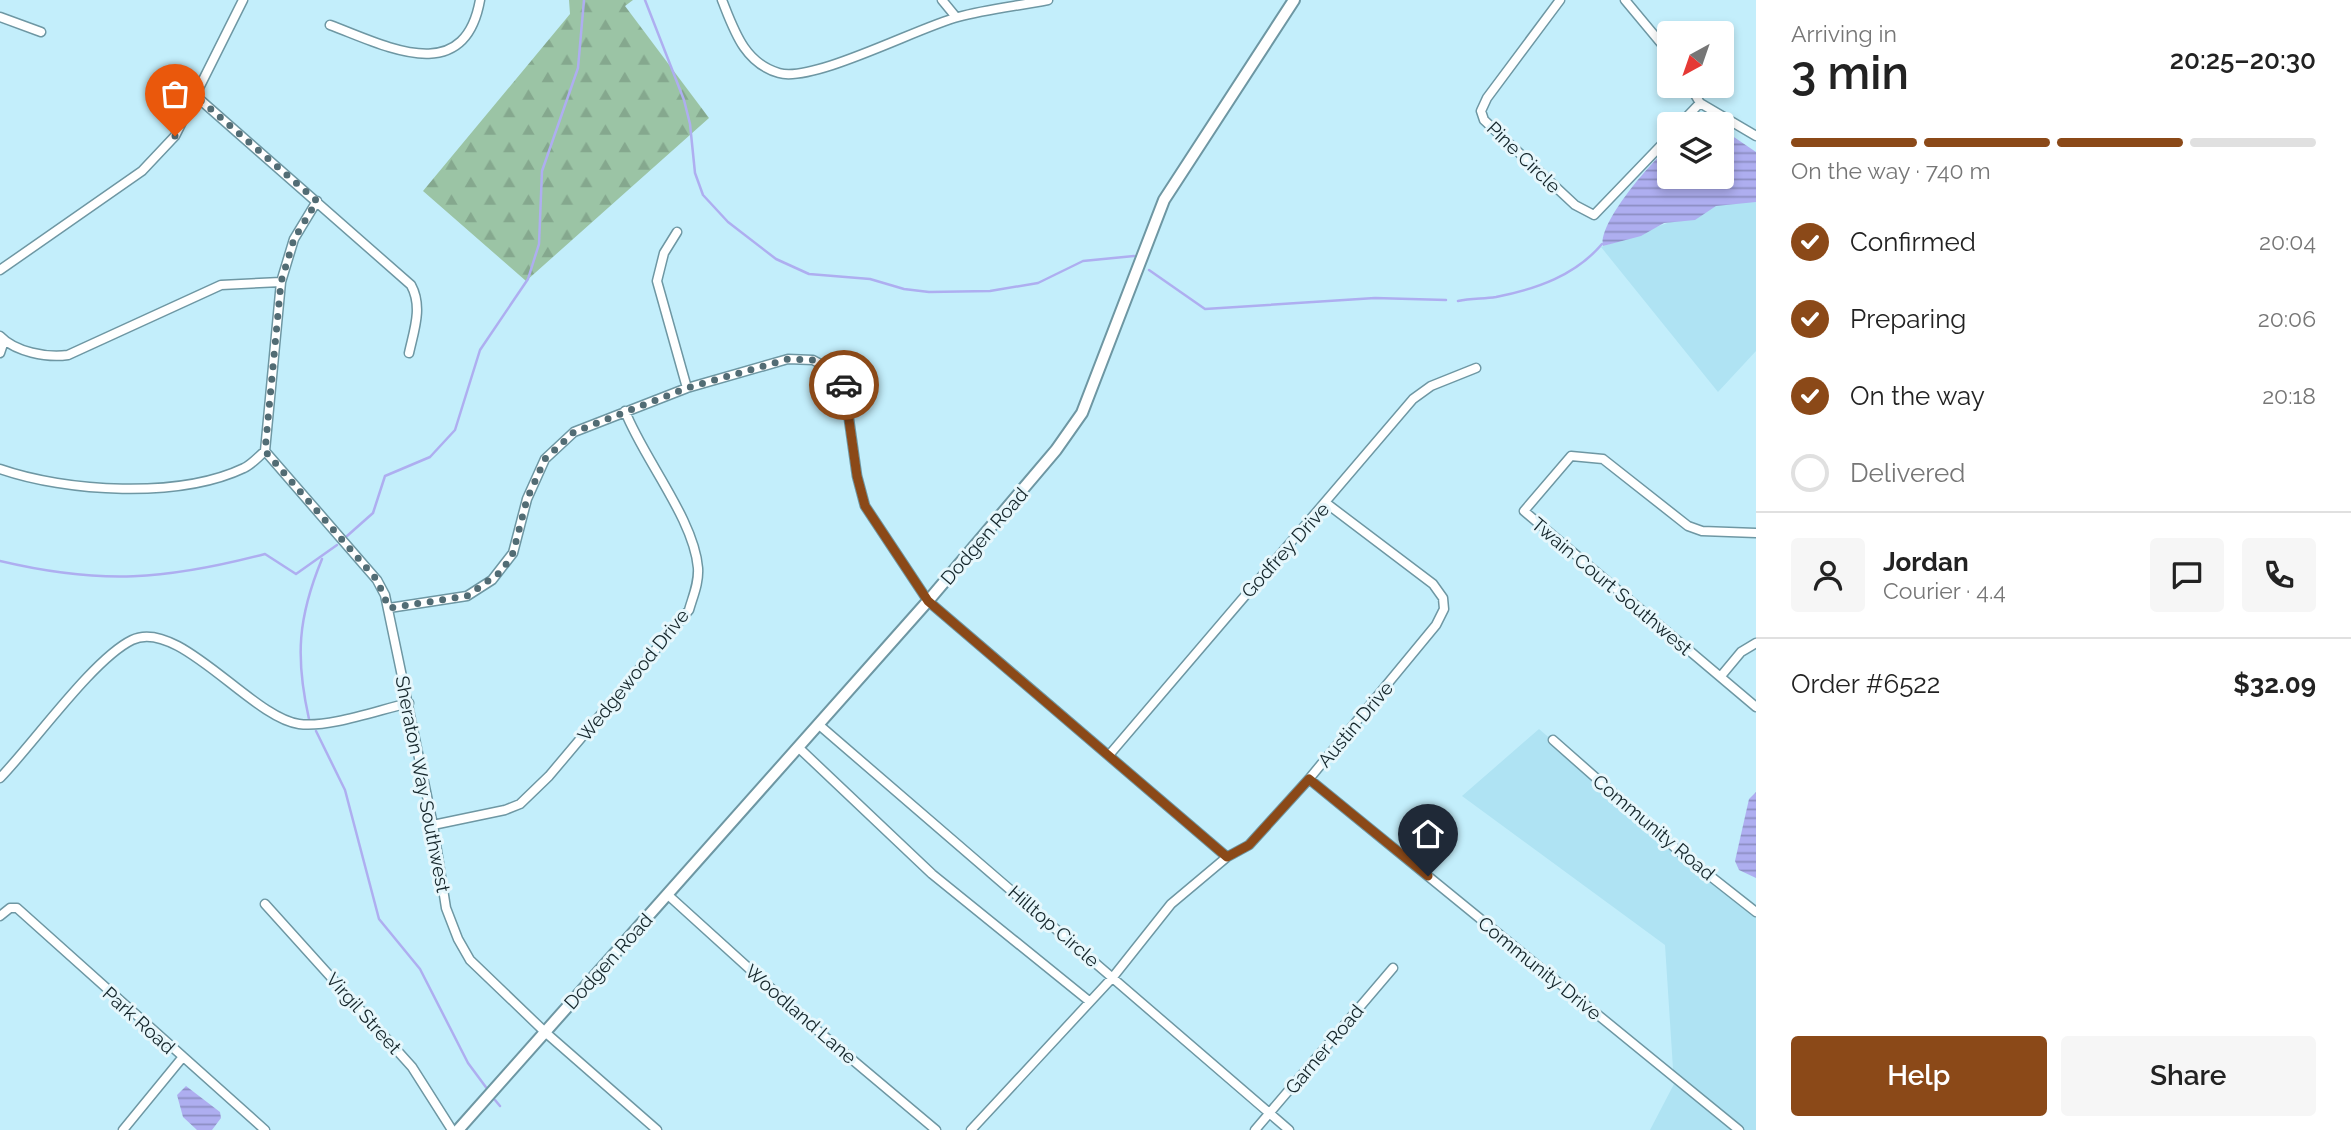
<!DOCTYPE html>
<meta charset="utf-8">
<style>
body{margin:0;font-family:Raleway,sans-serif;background:#f6f6f6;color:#222;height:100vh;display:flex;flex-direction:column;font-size:26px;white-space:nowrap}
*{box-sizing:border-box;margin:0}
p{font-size:23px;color:#767676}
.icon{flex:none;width:38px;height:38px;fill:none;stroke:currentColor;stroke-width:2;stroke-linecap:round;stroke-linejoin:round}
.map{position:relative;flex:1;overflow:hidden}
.details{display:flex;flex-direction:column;background:#fff;width:595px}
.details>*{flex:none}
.needle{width:46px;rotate:220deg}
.fabs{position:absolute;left:1657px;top:21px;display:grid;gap:14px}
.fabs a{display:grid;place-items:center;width:77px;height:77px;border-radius:7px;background:#fff;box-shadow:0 4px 10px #0003;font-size:35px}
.pin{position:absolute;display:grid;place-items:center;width:60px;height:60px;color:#fff;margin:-72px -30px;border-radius:50% 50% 50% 0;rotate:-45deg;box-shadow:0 0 7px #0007}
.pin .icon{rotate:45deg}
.courier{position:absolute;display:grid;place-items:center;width:70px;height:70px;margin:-35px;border:5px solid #8b4918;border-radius:50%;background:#fff;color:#222;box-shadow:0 2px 9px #0007}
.summary em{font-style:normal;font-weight:600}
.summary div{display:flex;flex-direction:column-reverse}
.summary{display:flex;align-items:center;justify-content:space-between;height:119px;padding:0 35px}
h1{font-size:46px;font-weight:600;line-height:52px}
.bar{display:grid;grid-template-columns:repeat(4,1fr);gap:10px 7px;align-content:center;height:84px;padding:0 35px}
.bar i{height:9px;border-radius:5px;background:#e0e0e0}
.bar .on{background:#8b4918}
.bar p{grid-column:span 4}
.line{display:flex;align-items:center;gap:18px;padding:0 35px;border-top:2px solid #e0e0e0}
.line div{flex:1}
.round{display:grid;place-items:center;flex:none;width:74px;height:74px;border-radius:7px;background:#f6f6f6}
ol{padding:0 35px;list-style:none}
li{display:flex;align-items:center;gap:21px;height:77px}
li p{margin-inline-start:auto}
li .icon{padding:7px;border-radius:50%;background:#8b4918;color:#fff;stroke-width:4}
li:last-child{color:#767676}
li i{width:38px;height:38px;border:4px solid #e0e0e0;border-radius:50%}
.button{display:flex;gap:14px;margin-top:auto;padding:14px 35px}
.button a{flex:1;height:80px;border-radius:7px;background:#8b4918;color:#fff;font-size:28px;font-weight:600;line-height:80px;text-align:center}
.button a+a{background:#f6f6f6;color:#222}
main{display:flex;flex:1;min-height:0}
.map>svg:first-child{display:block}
.built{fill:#afe3f3}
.forest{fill:url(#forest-firs)}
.water{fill:url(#water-rules)}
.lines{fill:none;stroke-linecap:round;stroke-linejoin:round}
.stream{stroke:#aeaef0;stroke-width:2.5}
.minor-casing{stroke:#6e97a3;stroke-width:11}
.tertiary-casing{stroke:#6e97a3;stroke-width:14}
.minor{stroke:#fff;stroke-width:8}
.tertiary{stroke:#fff;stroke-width:10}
.done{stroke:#526c74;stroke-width:7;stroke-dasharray:0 12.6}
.route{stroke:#8b4918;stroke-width:9}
.labels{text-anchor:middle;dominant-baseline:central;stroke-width:6;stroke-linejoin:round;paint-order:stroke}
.street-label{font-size:19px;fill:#15262b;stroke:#e6f7fc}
</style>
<main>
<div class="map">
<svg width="1756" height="1130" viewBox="0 0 1756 1130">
<defs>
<pattern id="forest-firs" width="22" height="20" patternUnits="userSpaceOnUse" patternTransform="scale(1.75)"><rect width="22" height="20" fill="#9bc4a5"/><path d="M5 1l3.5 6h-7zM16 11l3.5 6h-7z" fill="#85a88e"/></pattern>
<pattern id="water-rules" width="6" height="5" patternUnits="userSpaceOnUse" patternTransform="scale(1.75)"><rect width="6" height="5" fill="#aeaef0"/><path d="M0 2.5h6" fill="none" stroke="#8c8dc3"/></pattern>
</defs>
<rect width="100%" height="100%" fill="#c3eefb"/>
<path class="built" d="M1756,191v160l-38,41 -117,-145z
M1539,729l217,186v215h-106l24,-46 -9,-139 -203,-149z"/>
<path class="forest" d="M569,0h64l-8,6 84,112 -183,163 -103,-90 147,-177z"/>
<path class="water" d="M1722,129l34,23v50l-40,4 -21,14 -31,3 -23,13 -38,10c-5,-23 48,-84 66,-99l1,30h52z
M1756,792v86l-17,-8 -4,-9 14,-62z
M186,1086l34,26 1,6 -9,12h-15l-14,-13 -6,-22z"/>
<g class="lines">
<path class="stream" d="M645,0l39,100 6,24 5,49 8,22 25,27 48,37 33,15 61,5 34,10 25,3 61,-1 48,-8 45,-22 51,-5
M1149,270l56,39 170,-11 71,2
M1458,301c13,-3 25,-2 38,-4 41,-8 80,-22 106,-53
M347,536l26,-23 12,-37 45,-19 25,-27 25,-80 48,-71 11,-35 3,-73 36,-103 6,-68
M0,561c101,24 166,19 265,-7l31,20 41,-29
M309,719c-14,-62 -11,-102 13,-160
M316,731l29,59 34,129 41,50 48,94 20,27
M495,1100l5,6"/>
<defs>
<path id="minor" d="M722,0c12,30 22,63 57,73 34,10 140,-46 179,-56 29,-8 60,-11 90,-17
M942,0l14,17
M1560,0l-73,98 -6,13 3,9 91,85 19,10 76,-79
M1625,0l45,54
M0,17l41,15
M330,25c54,20 134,64 150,-25
M1690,86l10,17 56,33
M197,97l214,188c12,22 3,45 -2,68
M1680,124l20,-21
M317,201l-23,38 -13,43 -16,169 112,129 8,15 48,230 13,83 12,31 12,21 75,72 112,98
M677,232l-13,21 -7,28 30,107
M0,270l142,-99 33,-35 68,-136
M0,336c15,16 47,22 68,19l153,-70 60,-3
M0,353l4,-12
M0,469c66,23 179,30 244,-1 7,-3 14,-11 21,-17
M1756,533l-54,-2 -14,-5 -85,-67 -32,-3 -47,55 232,196
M389,608l78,-12 25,-16 21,-27 14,-54 18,-40 29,-27 113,-44 101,-29 25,1 13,7 18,17 13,92 8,30 63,95 299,256
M1721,676l20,-24 15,-9
M818,724l471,406
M1553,740l128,113 75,59
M799,748l133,126 157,127
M1110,754l303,-355 18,-13 45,-18
M0,778c34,-35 93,-119 132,-138 46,-23 120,78 167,84 30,4 79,-14 110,-21
M1309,779l430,351
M433,825l72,-15 15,-6 29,-28 140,-166c4,-14 10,-27 9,-42 -4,-49 -55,-110 -73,-157
M668,895l149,135 119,100
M265,904l147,163 40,63
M0,916l10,-8h7l248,222
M123,1130l59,-72
M971,1130l142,-153 58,-73 56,-47 22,-12 60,-66 127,-154 8,-16 -1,-11 -10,-14 -107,-81
M1255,1130l138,-162"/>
<path id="tertiary" d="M458,1130l470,-529 128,-151 26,-37 82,-213 130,-200"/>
</defs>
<use href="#minor" class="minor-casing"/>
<use href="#tertiary" class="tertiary-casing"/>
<use href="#minor" class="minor"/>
<use href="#tertiary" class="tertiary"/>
</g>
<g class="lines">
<path class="done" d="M175,136l22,-39 120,104 -23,38 -13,43 -16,169 112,129 12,28 78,-12 35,-25 11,-18 14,-54 18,-40 29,-27 113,-44 101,-29 25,1 13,7 18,18"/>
<path class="route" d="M844,385l13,91 8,30 63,95 299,256 22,-12 60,-66 119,97"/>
</g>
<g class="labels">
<g class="street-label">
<text transform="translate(1524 157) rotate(44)">Pine Circle</text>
<text transform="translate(984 536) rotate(-49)">Dodgen Road</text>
<text transform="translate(1285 550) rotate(-48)">Godfrey Drive</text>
<text transform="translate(1612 586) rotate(40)">Twain Court Southwest</text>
<text transform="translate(633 675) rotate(-51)">Wedgewood Drive</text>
<text transform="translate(1355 724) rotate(-50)">Austin Drive</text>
<text transform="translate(423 784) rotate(79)">Sheraton Way Southwest</text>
<text transform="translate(1654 827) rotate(40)">Community Road</text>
<text transform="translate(1054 926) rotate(41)">Hilltop Circle</text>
<text transform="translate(608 961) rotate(-48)">Dodgen Road</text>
<text transform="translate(1540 968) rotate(39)">Community Drive</text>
<text transform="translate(364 1013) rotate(48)">Virgil Street</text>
<text transform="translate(801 1014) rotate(41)">Woodland Lane</text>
<text transform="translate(139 1020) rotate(42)">Park Road</text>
<text transform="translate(1324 1049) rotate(-50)">Garner Road</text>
</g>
</g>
</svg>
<div class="fabs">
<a><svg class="needle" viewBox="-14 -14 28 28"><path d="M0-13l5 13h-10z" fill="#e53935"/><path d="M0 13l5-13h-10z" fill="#767676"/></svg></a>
<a><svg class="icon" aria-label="layers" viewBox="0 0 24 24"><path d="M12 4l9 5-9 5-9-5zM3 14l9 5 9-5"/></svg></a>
</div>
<div class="pin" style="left:175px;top:136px;background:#ea580c"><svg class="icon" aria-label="bag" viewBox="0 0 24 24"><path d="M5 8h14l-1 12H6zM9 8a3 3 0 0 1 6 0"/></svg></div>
<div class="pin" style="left:1428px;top:876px;background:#1f2937"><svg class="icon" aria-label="home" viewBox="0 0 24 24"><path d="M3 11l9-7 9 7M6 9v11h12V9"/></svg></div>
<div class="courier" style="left:844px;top:385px"><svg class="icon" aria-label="car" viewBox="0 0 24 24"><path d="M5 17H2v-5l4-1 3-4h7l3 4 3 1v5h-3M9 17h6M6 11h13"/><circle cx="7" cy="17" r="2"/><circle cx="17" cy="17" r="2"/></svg></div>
</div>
<section class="details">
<div class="summary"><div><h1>3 min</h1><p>Arriving in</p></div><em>20:25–20:30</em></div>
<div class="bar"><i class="on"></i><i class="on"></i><i class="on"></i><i></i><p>On the way · 740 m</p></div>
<ol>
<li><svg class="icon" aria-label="check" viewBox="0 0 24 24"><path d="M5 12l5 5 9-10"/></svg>Confirmed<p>20:04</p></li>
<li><svg class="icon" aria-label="check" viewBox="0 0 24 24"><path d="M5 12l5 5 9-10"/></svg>Preparing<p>20:06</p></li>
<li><svg class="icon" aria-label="check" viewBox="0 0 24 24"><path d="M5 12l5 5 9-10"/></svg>On the way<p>20:18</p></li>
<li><i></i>Delivered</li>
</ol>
<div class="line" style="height:126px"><a class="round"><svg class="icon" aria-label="person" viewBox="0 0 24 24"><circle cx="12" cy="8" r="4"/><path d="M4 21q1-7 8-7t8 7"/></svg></a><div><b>Jordan</b><p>Courier · 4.4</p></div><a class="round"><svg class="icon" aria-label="chat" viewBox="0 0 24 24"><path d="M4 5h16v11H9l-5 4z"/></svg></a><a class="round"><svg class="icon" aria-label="phone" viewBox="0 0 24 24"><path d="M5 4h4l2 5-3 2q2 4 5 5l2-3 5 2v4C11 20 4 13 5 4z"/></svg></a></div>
<div class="line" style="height:91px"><div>Order #6522</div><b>$32.09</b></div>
<div class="button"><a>Help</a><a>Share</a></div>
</section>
</main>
